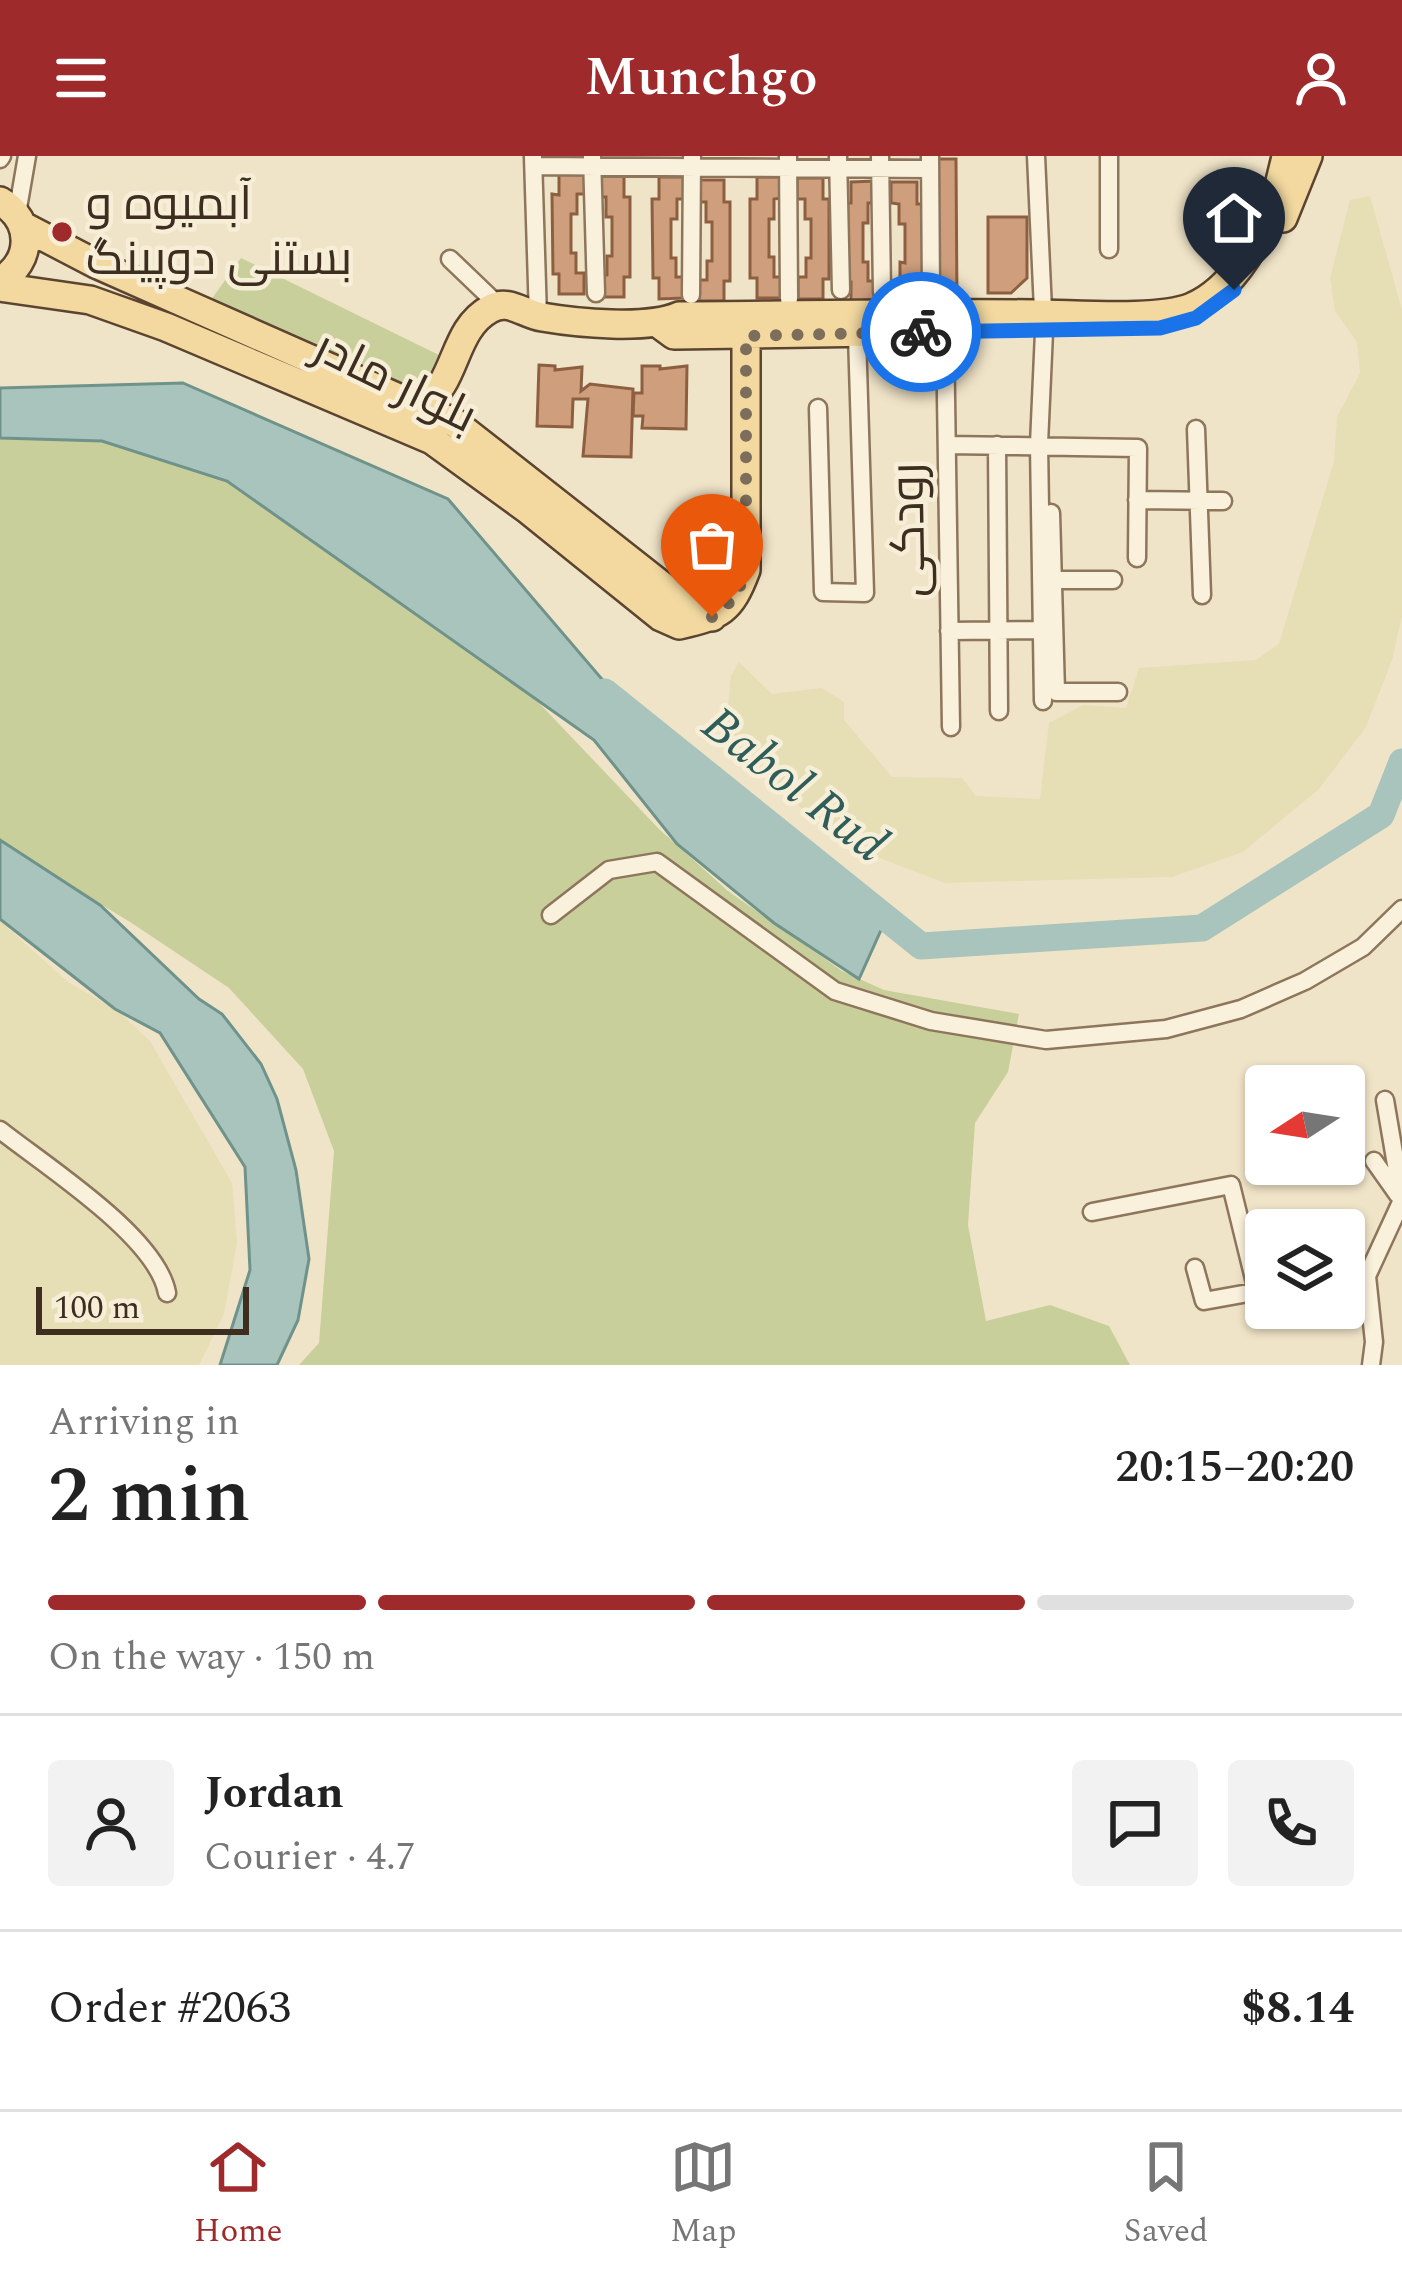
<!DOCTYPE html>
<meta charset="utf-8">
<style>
body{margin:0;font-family:Spectral,Cairo,serif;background:#f2f2f2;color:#222;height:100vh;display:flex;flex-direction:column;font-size:45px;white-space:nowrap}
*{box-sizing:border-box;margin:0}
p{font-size:39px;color:#767676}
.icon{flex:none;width:66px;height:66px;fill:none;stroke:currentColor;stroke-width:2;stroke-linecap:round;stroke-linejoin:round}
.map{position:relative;height:1209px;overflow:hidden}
.side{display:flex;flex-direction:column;background:#fff;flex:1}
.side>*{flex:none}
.needle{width:78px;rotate:258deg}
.tools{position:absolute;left:1245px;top:909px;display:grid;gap:24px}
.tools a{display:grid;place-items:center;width:120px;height:120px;border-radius:12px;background:#fff;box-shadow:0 3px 9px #0004;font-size:60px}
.scale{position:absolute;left:36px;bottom:30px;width:213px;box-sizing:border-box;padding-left:12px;border:6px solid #3d2e20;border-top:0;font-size:33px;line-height:42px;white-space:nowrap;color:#3d2e20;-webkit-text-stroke:9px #f7eed8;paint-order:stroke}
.pin{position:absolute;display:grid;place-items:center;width:102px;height:102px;color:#fff;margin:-123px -51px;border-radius:50% 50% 50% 0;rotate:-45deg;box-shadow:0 0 12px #0007}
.pin .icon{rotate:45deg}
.courier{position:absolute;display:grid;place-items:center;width:120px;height:120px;margin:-60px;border:9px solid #1a73e8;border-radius:50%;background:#fff;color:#222;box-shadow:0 3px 15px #0007}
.summary em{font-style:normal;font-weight:600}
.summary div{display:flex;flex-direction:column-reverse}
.summary{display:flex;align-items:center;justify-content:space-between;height:204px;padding:0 48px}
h1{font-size:78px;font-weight:600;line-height:90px}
.bar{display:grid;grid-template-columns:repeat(4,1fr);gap:18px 12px;align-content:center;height:144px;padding:0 48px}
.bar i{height:15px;border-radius:9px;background:#e0e0e0}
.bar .on{background:#9e2a2b}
.bar p{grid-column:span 4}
.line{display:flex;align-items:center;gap:30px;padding:0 48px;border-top:3px solid #e0e0e0}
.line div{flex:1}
.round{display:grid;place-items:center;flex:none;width:126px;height:126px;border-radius:12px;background:#f2f2f2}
header{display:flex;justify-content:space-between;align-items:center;height:156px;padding:0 48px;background:#9e2a2b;color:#fff;font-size:54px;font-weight:600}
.tabs{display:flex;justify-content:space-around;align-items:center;height:168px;border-top:3px solid #e0e0e0;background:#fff;font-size:33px;color:#767676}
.tabs a{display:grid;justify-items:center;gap:6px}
.tabs .on{color:#9e2a2b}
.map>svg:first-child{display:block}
.farmland{fill:#e6deb5}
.green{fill:#c9cf9b}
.water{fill:#a9c4bc;stroke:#6f938a;stroke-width:3}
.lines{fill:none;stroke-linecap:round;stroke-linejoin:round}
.river{stroke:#a9c4bc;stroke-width:27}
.building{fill:#cf9f7d;stroke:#8d5f41;stroke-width:3}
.minor-casing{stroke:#8d765c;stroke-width:21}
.primary-casing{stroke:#5b4430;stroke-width:32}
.minor{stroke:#faf1dc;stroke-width:16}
.primary{stroke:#f3d9a0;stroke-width:27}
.done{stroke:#7c6e5b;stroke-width:12;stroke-dasharray:0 21.6}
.route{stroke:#1a73e8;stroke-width:15}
.poi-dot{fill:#9e2a2b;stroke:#f7eed8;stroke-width:4.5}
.labels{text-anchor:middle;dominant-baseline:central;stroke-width:9;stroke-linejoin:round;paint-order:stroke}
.poi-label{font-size:48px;fill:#3d2e20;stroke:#f7eed8;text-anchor:start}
.street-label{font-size:48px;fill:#3d2e20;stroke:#f7eed8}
.water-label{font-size:51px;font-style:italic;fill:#2f5d5a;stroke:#f7eed8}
</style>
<header><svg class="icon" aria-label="menu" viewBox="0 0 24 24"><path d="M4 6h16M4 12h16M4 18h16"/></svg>Munchgo<svg class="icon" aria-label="person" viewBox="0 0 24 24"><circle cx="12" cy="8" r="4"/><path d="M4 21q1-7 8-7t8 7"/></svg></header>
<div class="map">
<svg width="1402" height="1209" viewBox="0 0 1402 1209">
<rect width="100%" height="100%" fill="#f0e4c8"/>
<path class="farmland" d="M1370,40l32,114v306l-10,44 -26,67 -47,62 -76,63 -71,25 -227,6 -68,-26 -59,-33 -80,-77 -11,-32 4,-39 8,-14 33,32 50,-6 22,14v18l48,57 70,1 14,18 64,3 9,-76 34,-18 43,3 13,-40 117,-8 23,-16 55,-183 3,-44 23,-44 -3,-31 -22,-31 -5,-33 20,-78z
M0,765l68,61 50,29 32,30 82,142 5,60 -13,71 -25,51h-199z"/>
<path class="green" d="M241,102l204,100 -11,28 -17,7 -209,-89z
M0,282l102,2 87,26 115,44 196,152 160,168 68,61 114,80 42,19 135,24 -11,58 -33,51 -7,102 18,96 64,-16 59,21 21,39h-831l20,-22 15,-192 -31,-82 -74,-81 -99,-66 -130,-79z"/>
<path class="water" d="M183,227l265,116 182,213 256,207 -27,60 -85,-56 -97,-79 -83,-104 -367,-259 -125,-40 -102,-3v-50z
M0,684l100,65 99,94 23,15 39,50 16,35 19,71 13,89 -11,61 -21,45h-57l30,-95 -5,-103 -85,-134 -45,-24 -115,-90z"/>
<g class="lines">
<path class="river" d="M605,536l316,254 281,-18 179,-113 21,-53"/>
</g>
<path class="building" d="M933,3h23l1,145h-23z
M559,17h26v21h-8v20h-6v39h5v20h8v21h-25v-20h-6l-1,-80 7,1z
M598,20h26v21h6v80h-6v20h-25v-21l8,-1v-19h5v-39h-6v-20h-8z
M659,21h26v22h-8v20h-6v39h5v19h8v21l-25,1v-21h-6l-1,-79h7z
M757,21h25v21l-8,1v20h-5v38h5v20h7v21h-24v-20h-7v-79h7z
M797,22h26v21h6v80h-6v20h-25v-22h8v-19h5v-39h-6v-20h-8z
M698,24h26v22h6v79h-6v20h-25v-21h8v-19h5v-39h-6v-20h-8z
M876,25v22h-8v20h-5v39h5v19h8v22h-25v-21h-7v-79h7v-21z
M891,26h26v22h6l1,79h-7v20h-25v-21h8v-20l5,1v-39h-6v-20l-8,-1z
M988,61h39v61l-16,15h-23z
M539,209l16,1v4l27,-3 -1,24 9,-7 43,5 -2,68 -48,-1 5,-57h-15l-1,28 -35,-1z
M642,210h18v3l27,-3 -1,63 -44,-1 1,-12h-10l1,-23h8z"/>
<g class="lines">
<defs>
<path id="minor" d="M592,0l4,137
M788,0l1,143
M838,0l3,134
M880,0l2,136
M930,0l1,135
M1036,0l8,176 -5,112 4,257
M533,1l5,160
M0,3l2,-3
M534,10l396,3
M17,58l10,-58
M1109,93v-93
M450,103l48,46
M691,139l1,-137
M945,175l6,396
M818,252l5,184 42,1 -8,-258
M1196,273l6,166
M947,289l191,3 -1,110
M997,289l2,266
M1137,344l86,1
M1051,357l5,179h62
M1053,424h60
M949,475l93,-1
M551,759l58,-45 48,-8 178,129 96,30 115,19 120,-11 75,-20 64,-28 58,-34 39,-38
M1385,944l17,100
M0,974c47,37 157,107 167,163
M1374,1005l24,34
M1092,1056l139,-27 26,106
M1195,1112l9,33 61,-11
M1367,1120l7,66 -3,23
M1367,1120l35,-76
M1344,1123l23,-3"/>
<path id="primary" d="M0,45c34,20 33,60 0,80
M1283,62l25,-62
M23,70l73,38 359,159 228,179 29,15
M0,131l90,13 76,27 266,113 95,69 134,108 18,8c42,-10 51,-13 67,-55v-234
M659,168l15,11 272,-4
M423,249c35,-24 29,-75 67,-96 19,-11 33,5 52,8 35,6 105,13 137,-1 119,-1 238,-3 357,-2 40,0 121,7 156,-7 53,-23 84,-99 94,-151"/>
</defs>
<use href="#minor" class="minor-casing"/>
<use href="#primary" class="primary-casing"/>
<use href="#minor" class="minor"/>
<use href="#primary" class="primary"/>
</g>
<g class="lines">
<path class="done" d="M712,461l24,-20 10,-27v-234l175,-4"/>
<path class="route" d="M921,176l239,-4 36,-10 38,-28"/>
</g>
<circle class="poi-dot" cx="62" cy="76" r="12"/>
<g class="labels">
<g class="poi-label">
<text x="86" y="48">آبمیوه و<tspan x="86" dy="55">بستنی دوپینگ</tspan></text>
</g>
<g class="street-label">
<text transform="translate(395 226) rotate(26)">بلوار مادر</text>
<text transform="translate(909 374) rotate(-91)">رودکی</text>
</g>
<g class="water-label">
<text transform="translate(794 629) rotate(38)">Babol Rud</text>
</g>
</g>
</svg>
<div class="tools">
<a><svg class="needle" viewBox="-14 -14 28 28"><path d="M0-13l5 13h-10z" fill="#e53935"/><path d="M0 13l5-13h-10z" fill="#767676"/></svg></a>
<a><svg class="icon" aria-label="layers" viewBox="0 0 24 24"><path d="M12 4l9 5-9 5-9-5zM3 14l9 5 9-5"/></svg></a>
</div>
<div class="scale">100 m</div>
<div class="pin" style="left:712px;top:461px;background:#ea580c"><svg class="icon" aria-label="bag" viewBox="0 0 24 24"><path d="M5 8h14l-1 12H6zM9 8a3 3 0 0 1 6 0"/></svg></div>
<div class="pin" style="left:1234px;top:134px;background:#1f2937"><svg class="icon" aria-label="home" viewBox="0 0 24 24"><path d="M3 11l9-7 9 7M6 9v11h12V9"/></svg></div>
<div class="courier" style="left:921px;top:176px"><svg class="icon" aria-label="bike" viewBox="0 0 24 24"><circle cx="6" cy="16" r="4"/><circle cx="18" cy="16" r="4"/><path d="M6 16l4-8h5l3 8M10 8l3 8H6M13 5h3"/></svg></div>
</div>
<section class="side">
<div class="summary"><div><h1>2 min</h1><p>Arriving in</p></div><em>20:15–20:20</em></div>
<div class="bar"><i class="on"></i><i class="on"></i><i class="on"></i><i></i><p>On the way · 150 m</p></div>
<div class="line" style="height:216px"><a class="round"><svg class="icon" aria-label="person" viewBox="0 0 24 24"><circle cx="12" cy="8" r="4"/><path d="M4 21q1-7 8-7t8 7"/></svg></a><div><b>Jordan</b><p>Courier · 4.7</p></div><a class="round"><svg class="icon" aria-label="chat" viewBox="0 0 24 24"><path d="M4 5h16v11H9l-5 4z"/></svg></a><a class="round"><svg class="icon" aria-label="phone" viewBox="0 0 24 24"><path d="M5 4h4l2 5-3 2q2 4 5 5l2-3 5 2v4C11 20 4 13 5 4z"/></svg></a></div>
<div class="line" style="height:156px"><div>Order #2063</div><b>$8.14</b></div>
</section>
<nav class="tabs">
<a class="on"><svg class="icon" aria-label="home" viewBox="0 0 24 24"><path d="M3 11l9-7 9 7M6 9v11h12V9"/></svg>Home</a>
<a><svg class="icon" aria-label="map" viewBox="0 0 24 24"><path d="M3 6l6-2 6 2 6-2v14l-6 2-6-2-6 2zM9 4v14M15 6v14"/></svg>Map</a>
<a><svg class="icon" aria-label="saved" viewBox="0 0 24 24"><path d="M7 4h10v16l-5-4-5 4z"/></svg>Saved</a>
</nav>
